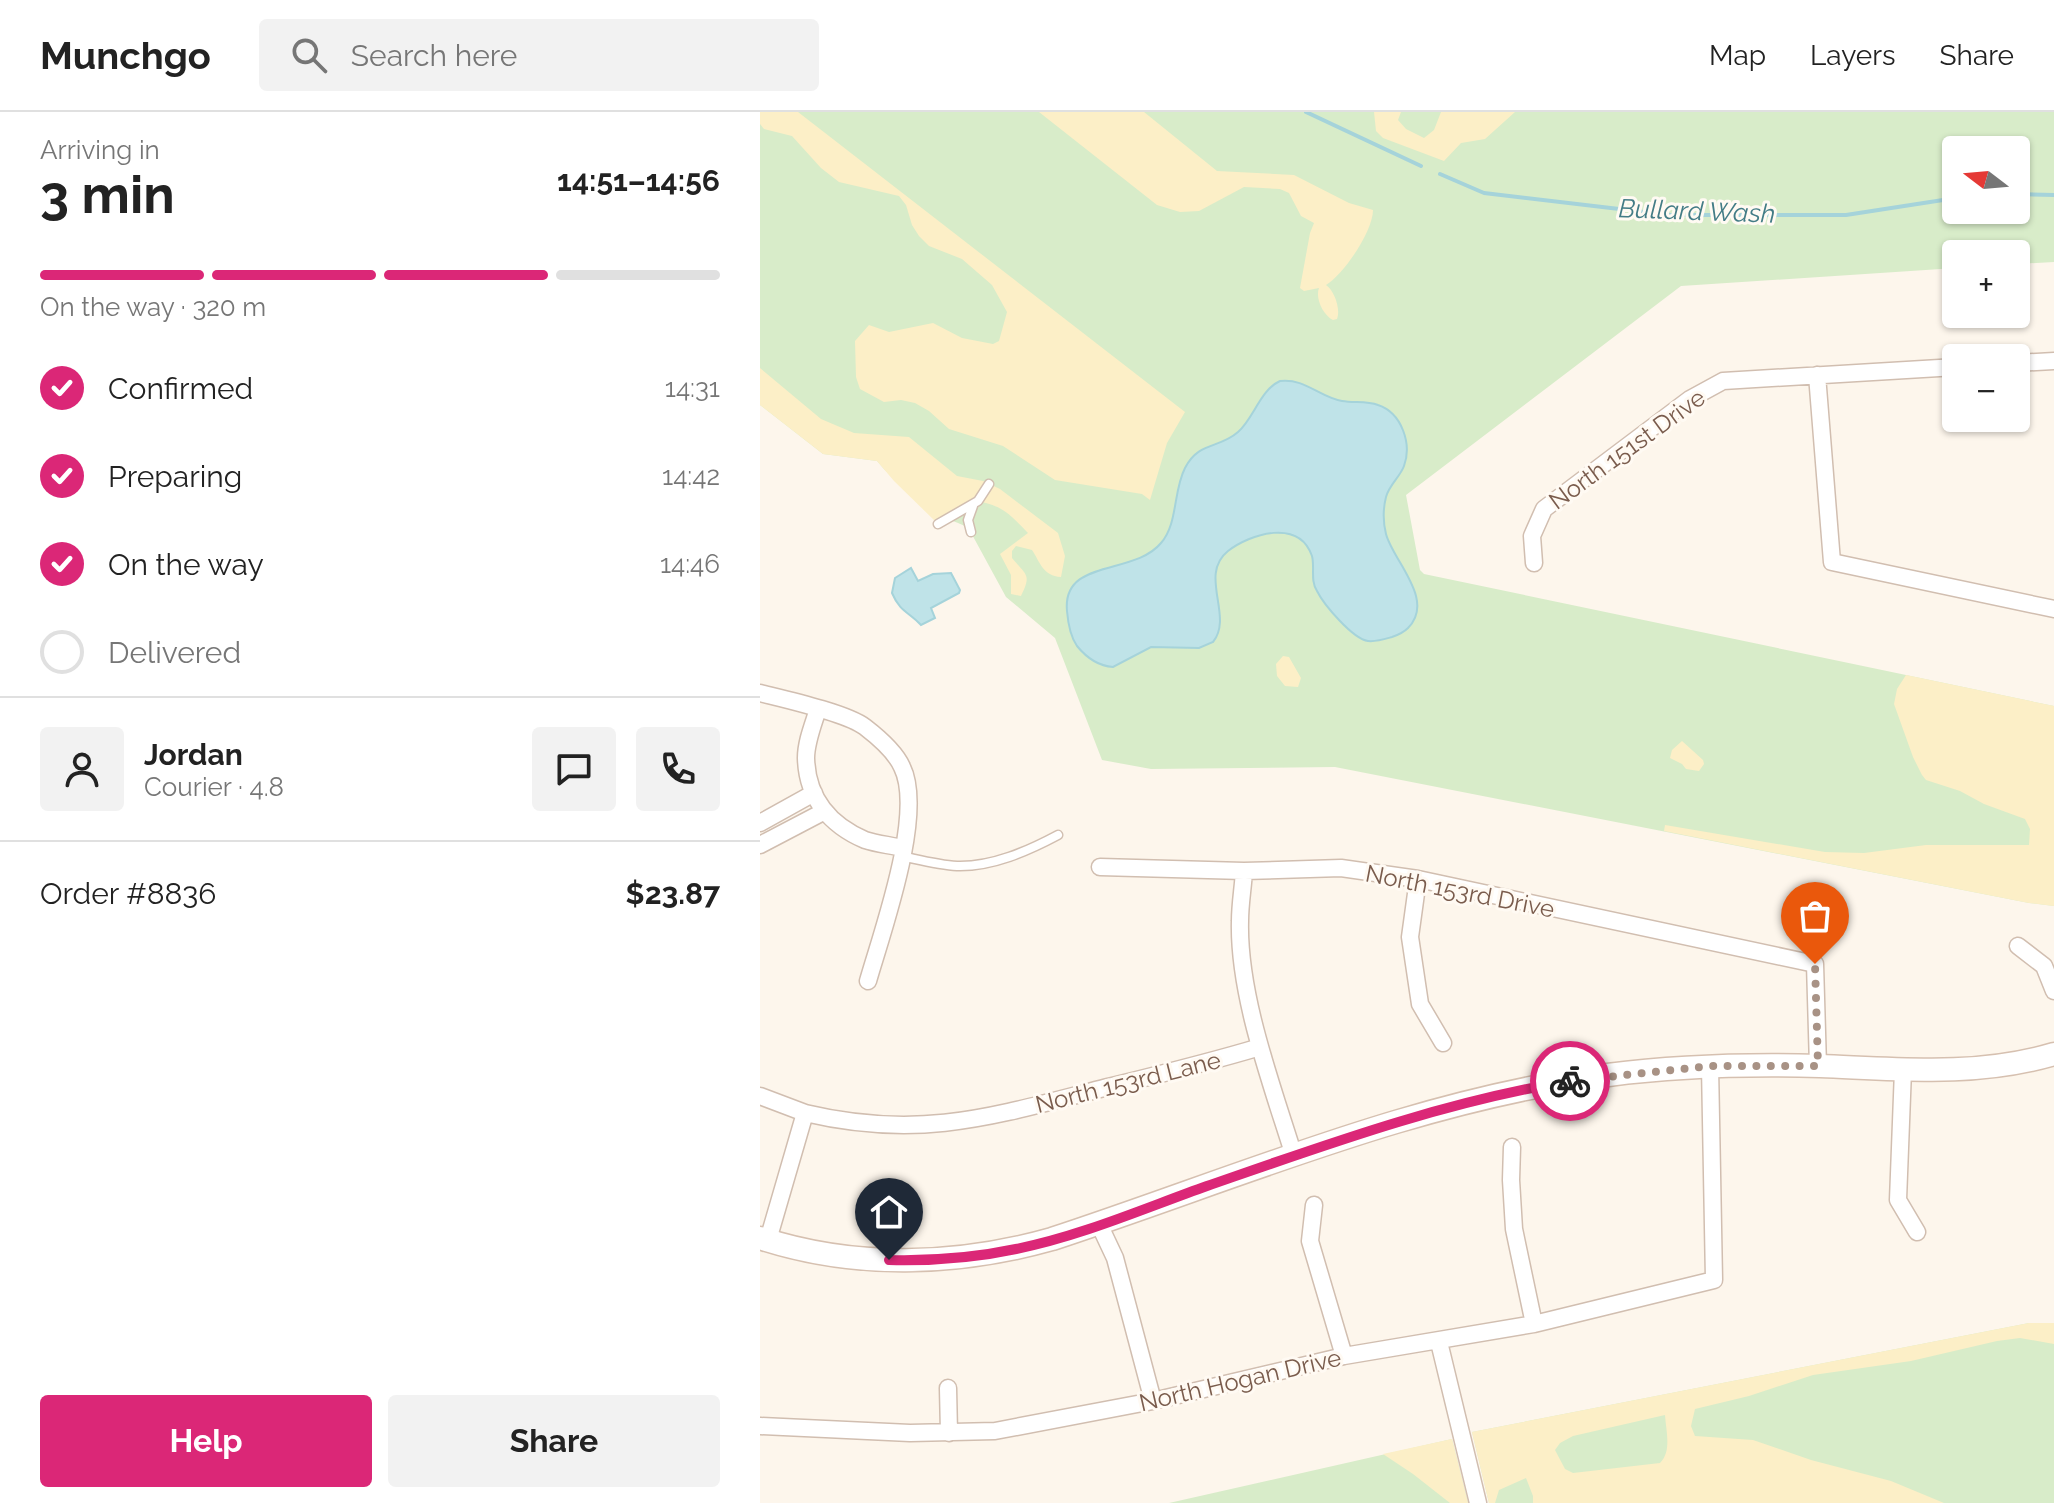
<!DOCTYPE html>
<meta charset="utf-8">
<style>
body{margin:0;font-family:Raleway,sans-serif;background:#f2f2f2;color:#222;height:100vh;display:flex;flex-direction:column;font-size:30px;white-space:nowrap}
*{box-sizing:border-box;margin:0}
p{font-size:26px;color:#767676}
.icon{flex:none;width:44px;height:44px;fill:none;stroke:currentColor;stroke-width:2;stroke-linecap:round;stroke-linejoin:round}
.map{position:relative;flex:1;overflow:hidden}
.drawer{display:flex;flex-direction:column;background:#fff;width:760px}
.drawer>*{flex:none}
.needle{width:52px;rotate:286deg}
.tools{position:absolute;left:1182px;top:24px;display:grid;gap:16px}
.tools a{display:grid;place-items:center;width:88px;height:88px;border-radius:8px;background:#fff;box-shadow:0 2px 6px #0004;font-size:40px}
.pin{position:absolute;display:grid;place-items:center;width:68px;height:68px;color:#fff;margin:-82px -34px;border-radius:50% 50% 50% 0;rotate:-45deg;box-shadow:0 0 8px #0007}
.pin .icon{rotate:45deg}
.courier{position:absolute;display:grid;place-items:center;width:80px;height:80px;margin:-40px;border:6px solid #db2777;border-radius:50%;background:#fff;color:#222;box-shadow:0 2px 10px #0007}
.headline em{font-style:normal;font-weight:700}
.headline div{display:flex;flex-direction:column-reverse}
.headline{display:flex;align-items:center;justify-content:space-between;height:136px;padding:0 40px}
h1{font-size:52px;font-weight:700;line-height:60px}
.bar{display:grid;grid-template-columns:repeat(4,1fr);gap:12px 8px;align-content:center;height:96px;padding:0 40px}
.bar i{height:10px;border-radius:6px;background:#e0e0e0}
.bar .current{background:#db2777}
.bar p{grid-column:span 4}
.line{display:flex;align-items:center;gap:20px;padding:0 40px;border-top:2px solid #e0e0e0}
.line div{flex:1}
.round{display:grid;place-items:center;flex:none;width:84px;height:84px;border-radius:8px;background:#f2f2f2}
ol{padding:0 40px;list-style:none}
li{display:flex;align-items:center;gap:24px;height:88px}
li p{margin-inline-start:auto}
li .icon{padding:8px;border-radius:50%;background:#db2777;color:#fff;stroke-width:4}
li:last-child{color:#767676}
li i{width:44px;height:44px;border:4px solid #e0e0e0;border-radius:50%}
.cta{display:flex;gap:16px;margin-top:auto;padding:16px 40px}
.cta a{flex:1;height:92px;border-radius:8px;background:#db2777;color:#fff;font-size:32px;font-weight:700;line-height:92px;text-align:center}
.cta a+a{background:#f2f2f2;color:#222}
header{display:flex;align-items:center;gap:48px;box-sizing:border-box;height:112px;padding:0 40px;background:#fff;border-bottom:2px solid #e0e0e0}
header strong{font-size:38px}
nav{display:flex;gap:44px;margin-inline-start:auto;font-size:28px}
.search{width:560px;height:72px;background:#f2f2f2;display:flex;align-items:center;gap:20px;box-sizing:border-box;padding:0 28px;border-radius:8px;color:#767676;font-size:30px}
main{display:flex;flex:1;min-height:0}
.map>svg:first-child{display:block}
.green{fill:#d8ecc9;fill-rule:evenodd}
.sand{fill:#fcefc7;fill-rule:evenodd}
.water{fill:#bfe3e8;stroke:#a5d3da;stroke-width:2}
.lines{fill:none;stroke-linecap:round;stroke-linejoin:round}
.stream{stroke:#a5d3da;stroke-width:4}
.lane-casing{stroke:#d1beb0;stroke-width:11}
.street-casing{stroke:#d1beb0;stroke-width:19}
.secondary-casing{stroke:#d6c0b0;stroke-width:25}
.lane{stroke:#fff;stroke-width:8}
.street{stroke:#fff;stroke-width:16}
.secondary{stroke:#fff;stroke-width:22}
.done{stroke:#a89285;stroke-width:8;stroke-dasharray:0 14.4}
.route{stroke:#db2777;stroke-width:10}
.labels{text-anchor:middle;dominant-baseline:central;stroke-width:6;stroke-linejoin:round;paint-order:stroke}
.street-label{font-size:24px;fill:#7a5c4d;stroke:#fffaf3}
.water-label{font-size:26px;font-style:italic;fill:#437c86;stroke:#fffaf3}
</style>
<header>
<strong>Munchgo</strong>
<div class="search"><svg class="icon" aria-label="search" viewBox="0 0 24 24"><circle cx="10" cy="10" r="6"/><path d="M15 15l6 6"/></svg>Search here</div>
<nav><a>Map</a><a>Layers</a><a>Share</a></nav>
</header>
<main>
<section class="drawer">
<div class="headline"><div><h1>3 min</h1><p>Arriving in</p></div><em>14:51–14:56</em></div>
<div class="bar"><i class="current"></i><i class="current"></i><i class="current"></i><i></i><p>On the way · 320 m</p></div>
<ol>
<li><svg class="icon" aria-label="check" viewBox="0 0 24 24"><path d="M5 12l5 5 9-10"/></svg>Confirmed<p>14:31</p></li>
<li><svg class="icon" aria-label="check" viewBox="0 0 24 24"><path d="M5 12l5 5 9-10"/></svg>Preparing<p>14:42</p></li>
<li><svg class="icon" aria-label="check" viewBox="0 0 24 24"><path d="M5 12l5 5 9-10"/></svg>On the way<p>14:46</p></li>
<li><i></i>Delivered</li>
</ol>
<div class="line" style="height:144px"><a class="round"><svg class="icon" aria-label="person" viewBox="0 0 24 24"><circle cx="12" cy="8" r="4"/><path d="M4 21q1-7 8-7t8 7"/></svg></a><div><b>Jordan</b><p>Courier · 4.8</p></div><a class="round"><svg class="icon" aria-label="chat" viewBox="0 0 24 24"><path d="M4 5h16v11H9l-5 4z"/></svg></a><a class="round"><svg class="icon" aria-label="phone" viewBox="0 0 24 24"><path d="M5 4h4l2 5-3 2q2 4 5 5l2-3 5 2v4C11 20 4 13 5 4z"/></svg></a></div>
<div class="line" style="height:104px"><div>Order #8836</div><b>$23.87</b></div>
<div class="cta"><a>Help</a><a>Share</a></div>
</section>
<div class="map">
<svg width="1294" height="1391" viewBox="0 0 1294 1391">
<rect width="100%" height="100%" fill="#fdf6ec"/>
<path class="green" d="M0,0h1294v150l-38,2v-10h-60v14l-275,18 -275,209 14,75 4,4 630,132v200l-25,-3 -694,-136 -184,2 -49,-9 -47,-122 -49,-41 -37,-68c-8,-6 -15,-7 -23,-11 -26,-15 -50,-34 -69,-57l-54,-7 -63,-49zM1196,38h60v60h-60z
M1269,1211h25v180h-565l-17,-71z
M692,1327l16,64h-299z"/>
<path class="sand" d="M0,0h38l387,300 -18,31 -17,57 -8,-6 -87,-14 -52,-34 -54,-17 -20,-18 -14,-8 -14,-3 -17,2 -24,-13 -4,-12 -1,-36 14,-16 20,7 44,-9 29,15 31,6 6,-3 8,-29 -15,-27 -30,-26 -33,-13 -10,-10 -7,-11 -6,-20 -7,-9 -60,-14 -18,-14 -29,-32 -28,-7 -4,-5z
M279,0h105l73,59 77,4 55,28 24,7c0,21 -29,64 -47,75 8,5 15,24 11,34l-4,1c-10,-5 -18,-22 -14,-32l-15,3 -4,-3 10,-55 4,-10 -13,-7 -12,-23 -9,-4 -36,-2 -45,24 -19,1 -23,-7z
M614,0h27l-3,8 8,9 18,9 10,-8 7,-18h74l-30,27 -24,4 -17,18 -61,-23 -7,-7z
M0,256l61,51 33,14 55,4 48,39 26,5 17,8 58,44 7,23 -4,21c-18,-1 -21,-15 -29,-27l-16,-4 -4,5v7c14,17 20,16 9,38l-10,-2v-19l-11,-21 28,-21c-19,-19 -23,-26 -50,-32l-40,23 -44,-43 -17,-20 -54,-7 -63,-49z
M523,544l6,1 12,21 -3,9 -13,-1 -8,-10 -1,-12z
M1146,563l148,31v200l-25,-3 -365,-72 1,-6 160,27 39,1 62,-8h103l1,-16 -5,-10 -41,-15 -24,-13 -34,-11 -4,-5 -9,-18 -19,-53 3,-15z
M922,629l21,19 1,4 -5,7 -13,-2 -4,-5 -12,-6 2,-8z
M1269,1211h25v21l-34,-6 -23,3 -86,20 -98,14 -64,21 -54,13 -4,17 4,10 58,4 58,20 80,21 53,22h-411v-7l-7,-18 -27,12 -4,13h-6l-17,-71zM905,1303c1,16 7,36 -5,48l-87,10 -8,-4 -10,-19 5,-7 13,-7z
M692,1327l16,64h-18l-37,-29 -30,-20z"/>
<path class="water" d="M520,269c25,-3 39,16 62,20 12,2 25,0 36,4 24,8 34,39 26,61 -4,11 -15,19 -18,31 -3,12 -3,25 0,37 7,27 50,66 22,94 -4,4 -10,7 -16,9 -7,2 -16,5 -24,4 -15,-2 -44,-36 -51,-50 -7,-11 -2,-23 -5,-35 -13,-38 -62,-22 -84,-5 -30,24 6,65 -15,91l-14,6 -48,-1 -38,20c-15,-1 -27,-10 -36,-21 -7,-10 -9,-23 -10,-35 -5,-53 67,-35 94,-68 17,-19 12,-52 24,-75 14,-27 34,-19 53,-36 16,-14 22,-42 42,-51z
M151,456l7,13 15,-7 18,-1 9,17 -1,3 -28,15 4,10 -14,7c-12,-13 -21,-13 -29,-32l3,-15z"/>
<g class="lines">
<path class="stream" d="M546,0l115,54
M680,62l44,19 186,22h176l110,-17
M1256,82l38,1"/>
<defs>
<path id="lane" d="M178,412l40,-23 11,-17
M211,420l-3,-12 5,-14
M141,744c19,4 38,9 56,10 35,1 71,-15 101,-31"/>
<path id="street" d="M1256,251l38,-2
M1057,263l15,187 222,47
M774,451l-2,-27 12,-27 146,-110 33,-18 233,-14
M0,581c24,6 87,20 105,34 13,10 30,24 37,40 23,46 -20,165 -34,214
M58,597c-5,16 -12,33 -12,49 1,40 24,67 59,82 12,4 25,5 37,8
M0,711l54,-30
M0,733l63,-33
M340,755l144,4 97,-3 77,11 397,85 3,102
M484,759c-1,17 -4,33 -4,50 -2,74 32,164 54,235
M658,767l-8,58 10,67 23,39
M1258,834l26,20 10,25
M1143,958l-5,130 19,32
M0,984l45,17 -37,127
M45,1001c114,27 186,4 295,-24 53,-13 107,-26 160,-42
M752,1035l-1,33 3,49 20,95
M554,1093l-4,36 34,115
M339,1112l16,34 38,143
M679,1230l39,161
M188,1276l1,45
M0,1314l150,7 85,-2 158,-30 191,-45 190,-32 180,-44 -4,-214"/>
<path id="secondary" d="M0,1126c95,31 196,28 292,1 183,-60 363,-139 556,-164 70,-9 141,-11 212,-9 79,3 157,11 234,-12"/>
</defs>
<use href="#lane" class="lane-casing"/>
<use href="#street" class="street-casing"/>
<use href="#secondary" class="secondary-casing"/>
<use href="#lane" class="lane"/>
<use href="#street" class="street"/>
<use href="#secondary" class="secondary"/>
</g>
<g class="lines">
<path class="done" d="M810,969l140,-15h108l-3,-102"/>
<path class="route" d="M129,1148c43,1 85,-2 127,-11 65,-13 129,-41 191,-63 121,-42 236,-84 363,-105"/>
</g>
<g class="labels">
<g class="street-label">
<text transform="translate(867 337) rotate(-36)">North 151st Drive</text>
<text transform="translate(700 779) rotate(11)">North 153rd Drive</text>
<text transform="translate(368 970) rotate(-14)">North 153rd Lane</text>
<text transform="translate(480 1268) rotate(-13)">North Hogan Drive</text>
</g>
<g class="water-label">
<text transform="translate(937 99) rotate(2)">Bullard Wash</text>
</g>
</g>
</svg>
<div class="tools">
<a><svg class="needle" viewBox="-14 -14 28 28"><path d="M0-13l5 13h-10z" fill="#e53935"/><path d="M0 13l5-13h-10z" fill="#767676"/></svg></a>
<a>+</a>
<a>−</a>
</div>
<div class="pin" style="left:1055px;top:852px;background:#ea580c"><svg class="icon" aria-label="bag" viewBox="0 0 24 24"><path d="M5 8h14l-1 12H6zM9 8a3 3 0 0 1 6 0"/></svg></div>
<div class="pin" style="left:129px;top:1148px;background:#1f2937"><svg class="icon" aria-label="home" viewBox="0 0 24 24"><path d="M3 11l9-7 9 7M6 9v11h12V9"/></svg></div>
<div class="courier" style="left:810px;top:969px"><svg class="icon" aria-label="bike" viewBox="0 0 24 24"><circle cx="6" cy="16" r="4"/><circle cx="18" cy="16" r="4"/><path d="M6 16l4-8h5l3 8M10 8l3 8H6M13 5h3"/></svg></div>
</div>
</main>
